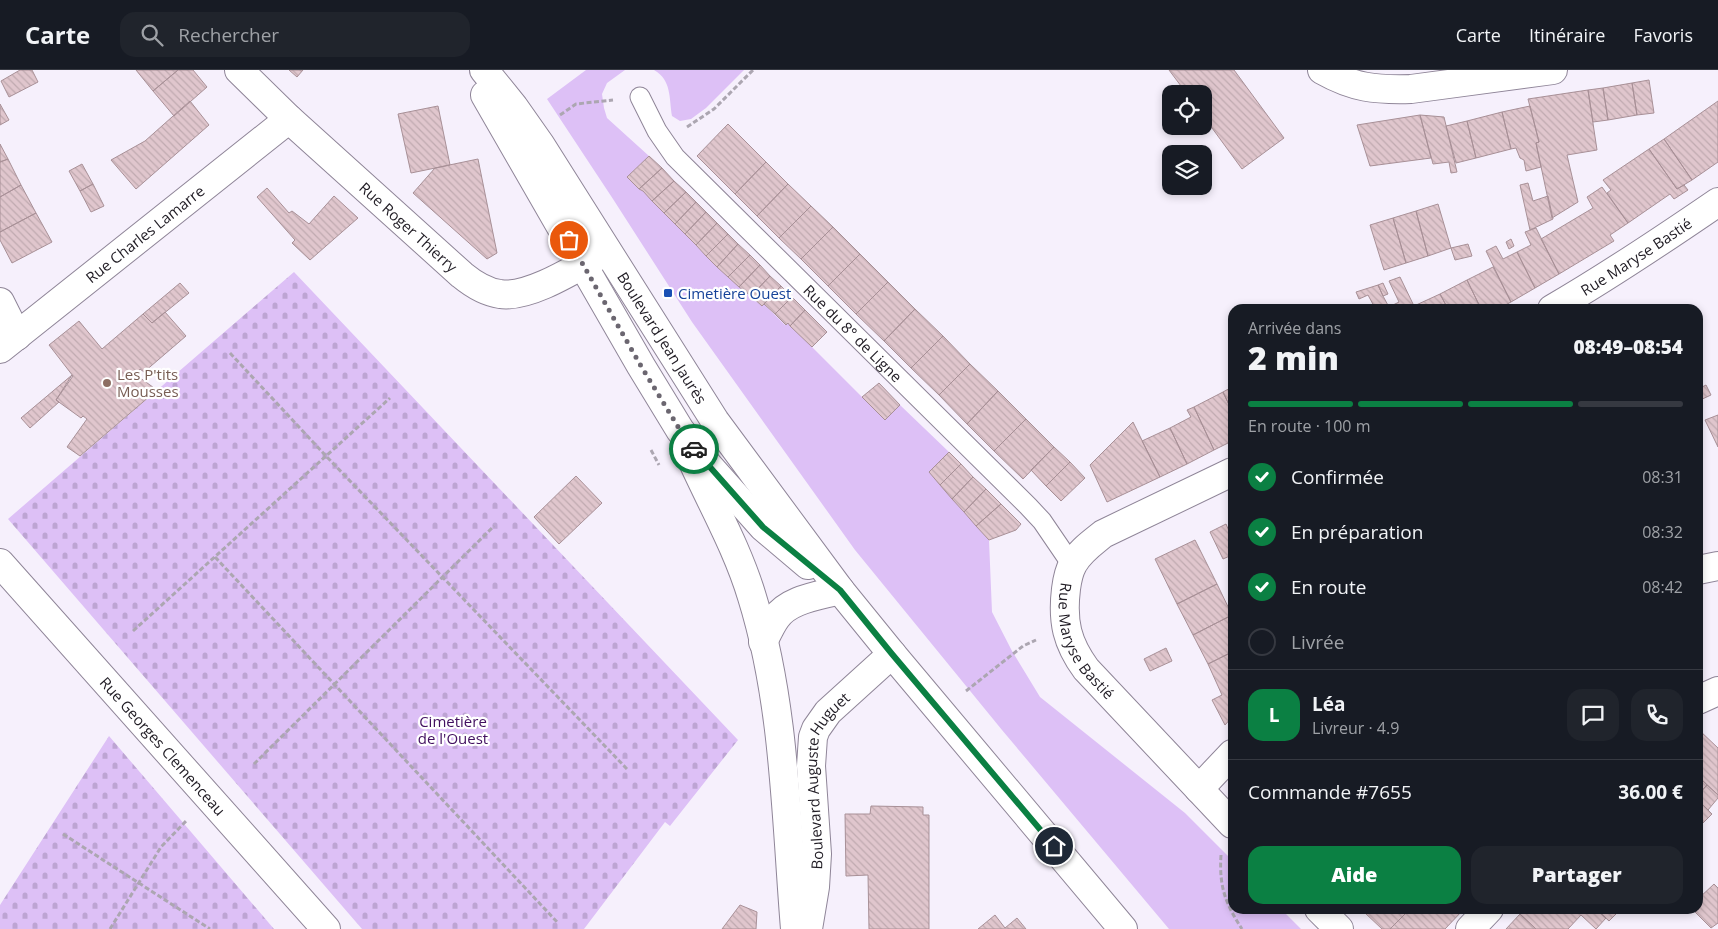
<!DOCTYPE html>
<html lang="fr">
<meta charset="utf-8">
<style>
body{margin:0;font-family:"Open Sans",sans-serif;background:#20242c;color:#f1f3f6;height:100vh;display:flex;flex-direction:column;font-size:19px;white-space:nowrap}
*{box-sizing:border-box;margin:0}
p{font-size:16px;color:#9ea1a6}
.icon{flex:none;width:28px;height:28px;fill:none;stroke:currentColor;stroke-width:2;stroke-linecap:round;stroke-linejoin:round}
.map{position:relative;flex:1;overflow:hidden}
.sheet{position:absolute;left:1228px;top:234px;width:475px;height:610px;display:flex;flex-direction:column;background:#171b24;border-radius:15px;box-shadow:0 2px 8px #0003}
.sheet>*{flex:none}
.fabs{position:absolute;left:1162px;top:15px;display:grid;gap:10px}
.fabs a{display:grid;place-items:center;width:50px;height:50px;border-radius:10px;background:#171b24;box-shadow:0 2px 8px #0003;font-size:25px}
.pin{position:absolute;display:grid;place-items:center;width:42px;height:42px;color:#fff;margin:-21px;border:2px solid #fff;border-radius:50%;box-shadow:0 1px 5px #0007}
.courier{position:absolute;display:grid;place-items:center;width:50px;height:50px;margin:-25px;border:4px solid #0b8043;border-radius:50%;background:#fff;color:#222;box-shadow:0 1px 6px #0007}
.overview em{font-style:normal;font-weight:800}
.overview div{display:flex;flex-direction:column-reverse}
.overview{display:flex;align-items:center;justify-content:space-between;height:85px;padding:0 20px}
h1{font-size:32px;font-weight:800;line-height:38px}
.bar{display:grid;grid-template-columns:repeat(4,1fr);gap:8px 5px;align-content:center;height:60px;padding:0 20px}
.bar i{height:6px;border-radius:4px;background:#363941}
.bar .selected{background:#0b8043}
.bar p{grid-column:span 4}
.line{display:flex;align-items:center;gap:12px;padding:0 20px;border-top:1px solid #363941}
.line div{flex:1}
.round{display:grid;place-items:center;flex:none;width:52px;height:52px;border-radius:15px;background:#20242c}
ol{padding:0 20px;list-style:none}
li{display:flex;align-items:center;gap:15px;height:55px}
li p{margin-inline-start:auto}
li .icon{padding:5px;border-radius:50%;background:#0b8043;color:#fff;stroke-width:4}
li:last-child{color:#9ea1a6}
li i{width:28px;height:28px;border:2px solid #363941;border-radius:50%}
.button{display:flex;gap:10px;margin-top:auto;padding:10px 20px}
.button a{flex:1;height:58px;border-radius:15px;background:#0b8043;color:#fff;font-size:20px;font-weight:800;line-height:58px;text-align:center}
.button a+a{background:#20242c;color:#f1f3f6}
header{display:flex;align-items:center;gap:30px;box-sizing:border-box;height:70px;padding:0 25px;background:#171b24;border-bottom:1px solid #363941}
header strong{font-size:24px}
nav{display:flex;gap:28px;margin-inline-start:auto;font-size:18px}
.search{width:350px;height:45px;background:#20242c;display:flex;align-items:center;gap:12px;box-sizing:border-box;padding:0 18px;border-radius:15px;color:#9ea1a6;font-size:19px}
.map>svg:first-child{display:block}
.green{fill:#ddc0f6}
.cemetery{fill:url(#cemetery-stones)}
.building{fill:url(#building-back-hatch);stroke:#a89097}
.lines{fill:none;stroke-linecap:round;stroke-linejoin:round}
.lane-casing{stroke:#8f8598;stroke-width:21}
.street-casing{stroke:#8f8598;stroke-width:30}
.secondary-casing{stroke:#8f8598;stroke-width:30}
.path{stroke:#aca6b1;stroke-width:3;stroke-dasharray:5 2.5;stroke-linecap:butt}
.lane{stroke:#fff;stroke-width:19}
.street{stroke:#fff;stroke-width:28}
.secondary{stroke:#fff;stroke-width:28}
.done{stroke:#6b6670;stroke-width:5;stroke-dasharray:0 9}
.route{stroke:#0b8043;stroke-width:6}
.transit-dot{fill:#1a4fb4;stroke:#fff;stroke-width:2}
.education-dot{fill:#8d6e63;stroke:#fff;stroke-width:2}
.labels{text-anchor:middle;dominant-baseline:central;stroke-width:4.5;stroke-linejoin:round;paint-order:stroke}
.street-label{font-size:15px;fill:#201c24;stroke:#fff}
.transit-label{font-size:15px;fill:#164399;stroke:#fff;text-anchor:start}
.education-label{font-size:15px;fill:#785e54;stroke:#fff;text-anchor:start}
.park-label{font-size:15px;fill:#421060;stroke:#fff}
</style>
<header>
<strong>Carte</strong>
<div class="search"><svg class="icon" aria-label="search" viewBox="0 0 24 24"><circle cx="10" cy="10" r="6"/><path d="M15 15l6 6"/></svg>Rechercher</div>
<nav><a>Carte</a><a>Itinéraire</a><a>Favoris</a></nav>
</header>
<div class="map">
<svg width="1718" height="859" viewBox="0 0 1718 859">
<defs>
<pattern id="cemetery-stones" width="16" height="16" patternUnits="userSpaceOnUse" patternTransform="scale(1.25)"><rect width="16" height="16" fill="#ddc0f6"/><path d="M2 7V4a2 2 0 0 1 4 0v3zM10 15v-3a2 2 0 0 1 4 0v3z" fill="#bda4d3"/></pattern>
<pattern id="building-back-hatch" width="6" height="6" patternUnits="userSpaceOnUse" patternTransform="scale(1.25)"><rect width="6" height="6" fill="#e0c6cd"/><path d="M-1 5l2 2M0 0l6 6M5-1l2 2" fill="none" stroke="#c0aab0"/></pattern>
</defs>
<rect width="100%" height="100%" fill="#f6f0fc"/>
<path class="green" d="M586,0h39l-18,13 -5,11 2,14 3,10 42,38 -22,21 12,12 4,2 74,76 45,39 2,-2 21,21 3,-2 97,97 15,-15 49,47 -20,20 60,68 3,72 20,39 28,46 145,116 47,47v49h49l20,20h-132l-167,-199 -147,-180 -163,-228 -79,-123 -66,-100z
M654,0h90l-38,38 -15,11 -11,2 -8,-5c-3,-17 0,-36 -18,-46z"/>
<path class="cemetery" d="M294,202l444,468 -68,86 -5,-4 -81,107h-222l-354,-410z
M109,666l165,193h-274v-24z"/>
<path class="building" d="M20,0h12l6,12 -29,15 -8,-16z
M136,0h42l-25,21z
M178,0h15l14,17 -33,29 -21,-25z
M289,0h14l-6,7z
M1169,0h65l50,68 -42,31 -38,-52v-23h-17z
M1649,10l5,33 -17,2 -5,-32z
M1632,13l5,32 -29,5 -5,-32z
M1603,18l5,32 -15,2 -5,-32z
M1588,20l9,60 -30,5 11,47 -26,16 -16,-75 3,-1 -11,-43z
M190,31l19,24 -73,64 -25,-29 34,-19z
M1718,31v61l-26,18 -28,-41z
M0,34l9,16 -9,5z
M438,36l12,59 -39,8 -13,-59z
M1530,36l9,36 -3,1 5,24 -15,4 -2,-11 -4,-2 -4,-10 -5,1 -9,-37z
M1502,42l9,37 -35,9 -9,-37z
M1420,45l11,43 -61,8 -13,-41z
M1420,45l24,2 13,55 -6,1 -2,-11 -16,2z
M1467,51l9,37 -20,5 -10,-37z
M728,54l38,38 -31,32 -38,-38z
M1664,69l28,41 -15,9 -28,-40z
M0,74l8,15 -8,3z
M1649,79l28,40 7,-4 4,5 -14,9 -4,-5 -42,29 -21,-30 4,-3 -8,-10z
M649,86l13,12 -23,21 -12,-12z
M8,89l13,26 -21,12v-35z
M478,89l19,94 -10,6 -74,-66 22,-25z
M766,92l22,22 -31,32 -22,-22z
M82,94l11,20 -13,7 -11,-20z
M662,98l12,13 -22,20 -9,-10 -4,-2z
M674,111l12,11 -22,21 -12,-12z
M1528,113l5,18 15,-5 5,23 -23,11 -10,-45z
M93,114l11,22 -13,6 -11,-21z
M788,114l23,22 -32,32 -22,-22z
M21,115l15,28 -36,19v-35z
M1602,117l26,36 -18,12 4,6 -55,33 -18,-35 52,-31 -6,-11z
M267,118l22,25 3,-2 17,13 25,-28 24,22 -48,42 -18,-17 3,-3 -38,-43z
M686,122l10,10 -21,22 -11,-11z
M696,132l10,10 -21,22 -10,-10z
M1438,134l13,44 -23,8 -12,-45z
M811,136l22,21 -32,32 -22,-21z
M1416,141l12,45 -22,7 -13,-45z
M706,142l11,11 -21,22 -11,-11z
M36,143l16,29 -40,21 -12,-23v-8z
M1393,148l13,45 -22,7 -14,-45z
M717,153l11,11 -22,22 -10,-11z
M833,157l27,27 -32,32 -27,-27z
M1536,158l23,46 -24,14 -18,-36 14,-7 -6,-13z
M728,164l10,10 -21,23 -11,-11z
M1511,169l3,7 -5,3 -3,-7z
M738,174l12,11 -22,22 -11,-10z
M1468,174l4,12 -17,4 -4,-12z
M1496,176l7,13 14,-7 18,36 -24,14 -25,-51z
M860,184l28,28 -32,32 -28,-28z
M750,185l10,10 -21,22 -11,-10z
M760,195l10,11 -19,20 -12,-9z
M1493,197l18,35 -13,7h-17l-14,-29z
M770,206l11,10 -19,20 -11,-10z
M1400,207l14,29 1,3h-25l-1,-2 10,-5 -10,-21z
M1467,210l14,29h-33l-8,-15z
M888,212l27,27 -31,32 -28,-27z
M180,213l9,10 -37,30 -9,-9z
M1383,213l5,11 -5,2 -5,-11z
M1378,215l5,11 7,13h-11l-1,-2 -3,1 -7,-13 -9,4 -3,-7z
M781,216l11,11 -17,17 -11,-10z
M1440,224l8,15h-33l-1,-3z
M792,227l13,13 -15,16 -2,-3 -2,2 -11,-11z
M915,239l28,27 -32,32 -27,-27z
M805,240l22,22 -15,15 -22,-21z
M165,242l21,24 -42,36 -4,-3 -4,6 21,15 -77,66 -13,-9 20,-28 -4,-3 -2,2 -25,-18 17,-24 -24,-31 30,-24 23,28 41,-35 9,9z
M943,266l27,28 -31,31 -28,-27z
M970,294l28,27 -31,33 -28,-29z
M72,305l-16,25 3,2 -29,26 -9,-10z
M879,313l21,22 -15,15 -23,-23z
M1706,315l5,10 -13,6v-12z
M1232,317v24l-9,-19z
M998,321l28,28 -32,32 -27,-27z
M1223,322l9,19v30l-18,9 -20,-43z
M1194,337l20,43 -27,14 -17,-36 21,-11 -4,-7z
M1718,345v32l-13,-27z
M1026,349l28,28 -31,32 -29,-28z
M1133,352l27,55 -53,25 -17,-37z
M1170,358l17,36 -27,13 -18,-36z
M1054,377l16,15 -24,24 -15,-16z
M949,382l12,12 -21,21 -11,-13z
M1070,392l15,16 -24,23 -15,-15z
M961,394l12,13 -21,22 -12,-14z
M576,406l26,27 -43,41 -25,-27z
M973,407l13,12 -22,23 -12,-13z
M986,419l15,15 -25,22 -12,-14z
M1001,434l20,20 -5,6 -27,10 -13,-14z
M1226,454l6,14v17l-9,4 -13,-27z
M1195,470l22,44 -40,20 -22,-45z
M1217,514l15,31 -39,20 -16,-31z
M1232,545v37l-24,12 -15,-29z
M1166,578l6,13 -22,10 -6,-12z
M1232,582v65l-7,8 -13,-25 10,-5 -14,-31z
M1698,659l20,19v47l-20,-19z
M1698,706l9,9 -9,10z
M1707,715l11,10v3l-10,12 -10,-10v-5z
M1698,730l14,14 -11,11 -3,-3z
M871,736l52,1v8h6v114h-60l-1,-54 -22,1 -1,-62h25z
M1714,814l4,4v35l-7,5 -19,-19h6v-10z
M740,835l17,7 -1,17h-34z
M1367,839h43l-20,20h-8l-18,-17z
M1410,839h52l1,1 -18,19h-55z
M1526,839h70l10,9 -10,11 -15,-14 -13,14h-32l-16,-15z
M1596,839h18l4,3 -9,9z
M1520,844l16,15h-30z
M995,845l10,13 12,-10 9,11h-48z"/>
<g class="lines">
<defs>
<g id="lane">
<path id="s1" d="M640,27l17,34 18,26 353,349 14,15 30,44"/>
</g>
<g id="street">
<path id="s2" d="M239,0l50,49 173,156c11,9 23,17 38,19 30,5 81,-29 107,-43"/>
<path d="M1322,0c32,18 53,20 89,19l142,-19"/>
<path d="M0,232l17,34"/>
<path id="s3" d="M1552,239c57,-33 112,-70 166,-107"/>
<path id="s4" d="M0,279l289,-230"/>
<path id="s5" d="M1232,402l-129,62c-11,9 -23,17 -30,30 -4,7 -6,17 -7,25 -4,33 1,54 20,80l146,155"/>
<path id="s6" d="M0,493l326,366"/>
<path d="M1698,500l20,-4"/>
<path d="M1698,630l20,-9"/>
<path d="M1199,719l33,-35"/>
<path d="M1319,839l20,20"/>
<path d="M1470,859l19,-20"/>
</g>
<g id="secondary">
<path id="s7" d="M484,0l30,37 26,37 175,277 125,169 52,64 231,275"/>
<path d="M485,25l156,271 39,64 27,34 56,63 45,38"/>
<path d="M693,392c20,44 45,88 59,135 33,106 34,222 43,332"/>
<path d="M763,572c4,-8 8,-17 13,-24 13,-19 43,-22 64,-28"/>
<path id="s8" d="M808,859l7,-42 2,-33 -6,-88 2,-29 3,-8 12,-17 64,-58"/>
</g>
</defs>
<use href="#lane" class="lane-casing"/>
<use href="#street" class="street-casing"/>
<use href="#secondary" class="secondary-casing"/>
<path class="path" d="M560,45l16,-11 37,-4
M687,57l27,-18 39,-39
M230,283l96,103 301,313
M651,380l8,15
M215,487l343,366
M133,561l257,-233
M966,621l57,-45 13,-6
M254,694l240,-238
M63,764l147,95
M1221,785c-2,31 4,48 21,74
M110,859l51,-82 26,-27"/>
<use href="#lane" class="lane"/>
<use href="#street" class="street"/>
<use href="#secondary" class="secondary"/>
</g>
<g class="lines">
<path class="done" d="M569,170l72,126 39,64 14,19"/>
<path class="route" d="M694,379l69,78 77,63 52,64 162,192"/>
</g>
<rect class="transit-dot" x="663" y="218" width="10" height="10" rx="2.5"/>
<circle class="education-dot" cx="107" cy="313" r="5"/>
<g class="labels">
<g class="street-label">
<text stroke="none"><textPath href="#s2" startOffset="231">Rue Roger Thierry</textPath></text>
<text stroke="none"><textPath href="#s4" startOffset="185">Rue Charles Lamarre</textPath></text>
<text stroke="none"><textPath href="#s3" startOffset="99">Rue Maryse Bastié</textPath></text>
<text stroke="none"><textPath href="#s1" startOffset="320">Rue du 8° de Ligne</textPath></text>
<text stroke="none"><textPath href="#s7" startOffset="322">Boulevard Jean Jaurès</textPath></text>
<text stroke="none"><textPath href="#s5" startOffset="270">Rue Maryse Bastié</textPath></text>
<text stroke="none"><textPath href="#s6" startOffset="245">Rue Georges Clemenceau</textPath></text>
<text stroke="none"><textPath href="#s8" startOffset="154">Boulevard Auguste Huguet</textPath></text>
</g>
<g class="transit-label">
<text x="678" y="223">Cimetière Ouest</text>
</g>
<g class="education-label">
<text x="117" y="304">Les P'tits<tspan x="117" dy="17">Mousses</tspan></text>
</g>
<g class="park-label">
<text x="453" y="651">Cimetière<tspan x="453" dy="17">de l'Ouest</tspan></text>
</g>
</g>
</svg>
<div class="fabs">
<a><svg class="icon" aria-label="locate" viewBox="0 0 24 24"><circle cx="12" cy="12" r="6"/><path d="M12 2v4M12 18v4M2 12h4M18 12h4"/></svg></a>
<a><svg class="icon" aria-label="layers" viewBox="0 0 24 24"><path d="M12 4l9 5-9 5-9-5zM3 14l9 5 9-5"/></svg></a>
</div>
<div class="pin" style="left:569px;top:170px;background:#ea580c"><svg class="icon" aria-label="bag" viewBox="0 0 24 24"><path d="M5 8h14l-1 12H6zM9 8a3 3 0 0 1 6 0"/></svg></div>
<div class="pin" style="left:1054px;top:776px;background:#1f2937"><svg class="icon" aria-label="home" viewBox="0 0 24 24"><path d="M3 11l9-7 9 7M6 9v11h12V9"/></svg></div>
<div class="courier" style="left:694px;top:379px"><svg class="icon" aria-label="car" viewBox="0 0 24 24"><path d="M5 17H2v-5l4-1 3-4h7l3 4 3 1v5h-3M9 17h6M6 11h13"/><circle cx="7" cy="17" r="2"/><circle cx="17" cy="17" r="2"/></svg></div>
<section class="sheet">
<div class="overview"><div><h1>2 min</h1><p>Arrivée dans</p></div><em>08:49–08:54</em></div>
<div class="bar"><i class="selected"></i><i class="selected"></i><i class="selected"></i><i></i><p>En route · 100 m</p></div>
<ol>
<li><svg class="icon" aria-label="check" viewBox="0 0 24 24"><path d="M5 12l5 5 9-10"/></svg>Confirmée<p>08:31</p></li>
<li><svg class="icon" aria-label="check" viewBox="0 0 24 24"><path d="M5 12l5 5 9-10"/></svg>En préparation<p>08:32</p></li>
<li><svg class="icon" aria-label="check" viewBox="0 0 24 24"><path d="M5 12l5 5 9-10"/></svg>En route<p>08:42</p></li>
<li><i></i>Livrée</li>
</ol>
<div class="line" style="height:90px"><b class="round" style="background:#0b8043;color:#fff">L</b><div><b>Léa</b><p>Livreur · 4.9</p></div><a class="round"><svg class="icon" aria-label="chat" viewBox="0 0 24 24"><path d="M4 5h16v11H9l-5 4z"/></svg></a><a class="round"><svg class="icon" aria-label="phone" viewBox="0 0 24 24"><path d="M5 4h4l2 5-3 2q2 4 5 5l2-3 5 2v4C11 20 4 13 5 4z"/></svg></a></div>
<div class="line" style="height:65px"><div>Commande #7655</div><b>36.00 €</b></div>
<div class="button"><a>Aide</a><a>Partager</a></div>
</section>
</div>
